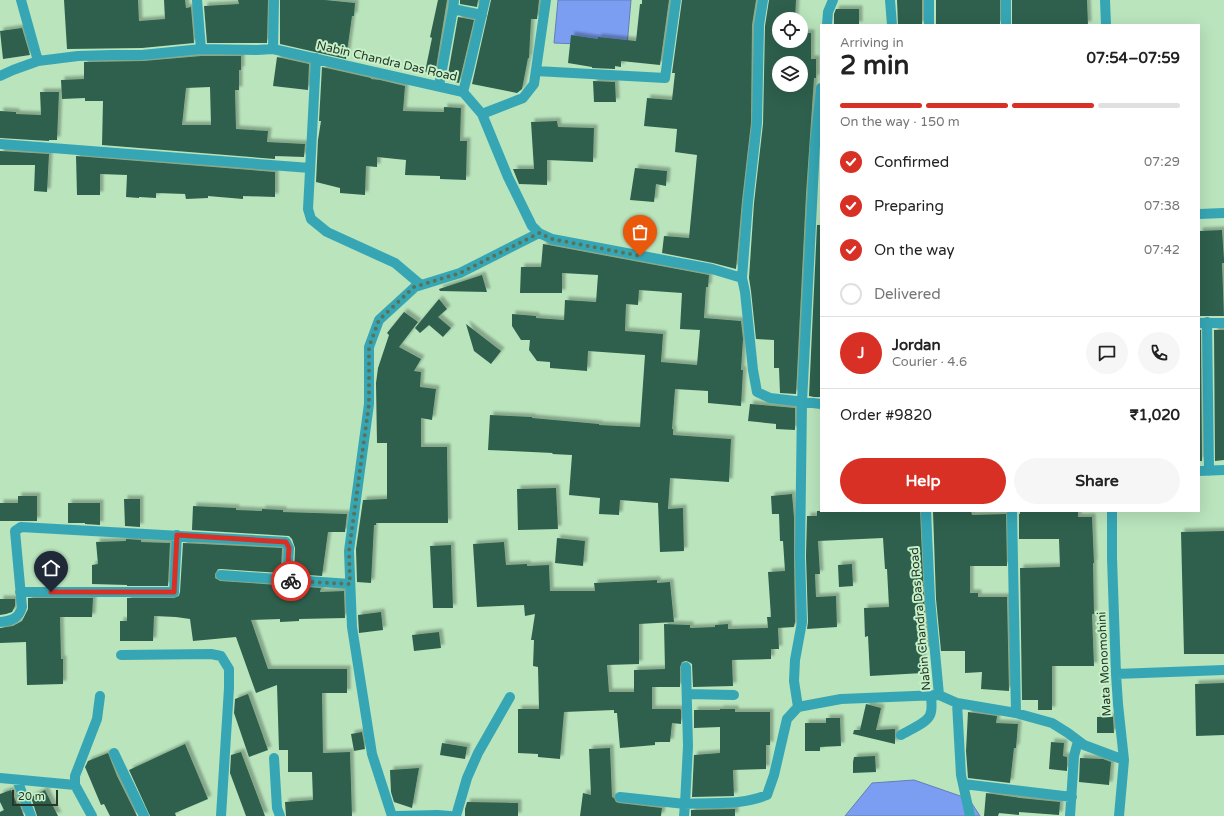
<!DOCTYPE html>
<meta charset="utf-8">
<style>
body{margin:0;font-family:"Varela Round",sans-serif;background:#f6f6f6;color:#222;height:100vh;display:flex;flex-direction:column;font-size:15px;white-space:nowrap}
*{box-sizing:border-box;margin:0}
p{font-size:13px;color:#767676}
.icon{flex:none;width:22px;height:22px;fill:none;stroke:currentColor;stroke-width:2;stroke-linecap:round;stroke-linejoin:round}
.map{position:relative;flex:1;overflow:hidden}
.sheet{position:absolute;left:820px;top:24px;width:380px;height:488px;display:flex;flex-direction:column;background:#fff;border-radius:0px;box-shadow:0 4px 16px #0002}
.sheet>*{flex:none}
.controls{position:absolute;left:772px;top:12px;display:grid;gap:8px}
.controls a{display:grid;place-items:center;width:36px;height:36px;border-radius:50%;background:#fff;box-shadow:0 4px 16px #0002;font-size:20px}
.scale{position:absolute;left:12px;bottom:10px;width:46px;box-sizing:border-box;padding-left:4px;border:2px solid #263627;border-top:0;font-size:11px;line-height:14px;white-space:nowrap;color:#263627;-webkit-text-stroke:3px #c6f1c9;paint-order:stroke}
.pin{position:absolute;display:grid;place-items:center;width:34px;height:34px;color:#fff;margin:-41px -17px;border-radius:50% 50% 50% 0;rotate:-45deg;box-shadow:0 0 4px #0007}
.pin .icon{rotate:45deg}
.courier{position:absolute;display:grid;place-items:center;width:40px;height:40px;margin:-20px;border:3px solid #d93025;border-radius:50%;background:#fff;color:#222;box-shadow:0 1px 5px #0007}
.overview em{font-style:normal;font-weight:700}
.overview div{display:flex;flex-direction:column-reverse}
.overview{display:flex;align-items:center;justify-content:space-between;height:68px;padding:0 20px}
h1{font-size:26px;font-weight:700;line-height:30px}
.bar{display:grid;grid-template-columns:repeat(4,1fr);gap:6px 4px;align-content:center;height:48px;padding:0 20px}
.bar i{height:5px;border-radius:3px;background:#e0e0e0}
.bar .active{background:#d93025}
.bar p{grid-column:span 4}
.line{display:flex;align-items:center;gap:10px;padding:0 20px;border-top:1px solid #e0e0e0}
.line div{flex:1}
.round{display:grid;place-items:center;flex:none;width:42px;height:42px;border-radius:21px;background:#f6f6f6}
ol{padding:0 20px;list-style:none}
li{display:flex;align-items:center;gap:12px;height:44px}
li p{margin-inline-start:auto}
li .icon{padding:4px;border-radius:50%;background:#d93025;color:#fff;stroke-width:4}
li:last-child{color:#767676}
li i{width:22px;height:22px;border:2px solid #e0e0e0;border-radius:50%}
.action{display:flex;gap:8px;margin-top:auto;padding:8px 20px}
.action a{flex:1;height:46px;border-radius:24px;background:#d93025;color:#fff;font-size:16px;font-weight:700;line-height:46px;text-align:center}
.action a+a{background:#f6f6f6;color:#222}
.map>svg:first-child{display:block}
.water{fill:#7c9ef2;stroke:#627fb5}
.building{fill:#2d614d;fill-rule:evenodd;filter:url(#shadow)}
.lines{fill:none;stroke-linecap:round;stroke-linejoin:round}
.minor{stroke:#36a6b4;stroke-width:10}
.done{stroke:#59735b;stroke-width:4;stroke-dasharray:0 7.2}
.route{stroke:#d93025;stroke-width:5}
.labels{text-anchor:middle;dominant-baseline:central;stroke-width:4;stroke-linejoin:round;paint-order:stroke}
.street-label{font-size:12px;fill:#263627;stroke:#c6f1c9}
</style>
<div class="map">
<svg width="1224" height="816" viewBox="0 0 1224 816">
<defs>
<filter id="shadow"><feDropShadow dx="3.5" dy="-3.5" stdDeviation="1" flood-color="#0004"/></filter>
</defs>
<rect width="100%" height="100%" fill="#b9e4bc"/>
<path class="water" d="M558,0h73l-4,46 -73,-3z
M914,780l55,19 11,17h-135l27,-33z"/>
<path class="building" d="M64,0h74l1,21 26,-2 -1,-19h21l1,8 5,-1 3,36 -52,5 -75,1z
M238,0h30l-1,43h-60l-3,-37 35,-2z
M280,0h45l30,3 -1,13h-2l-6,43 -66,-15z
M438,0h9l-12,74 -10,-2 7,-34 -2,-1z
M460,0h18l-1,7 -17,-3z
M491,0h48l-2,19h-6l-2,39h-1l-6,31 -5,4 -45,-9z
M642,0h27l-9,65 -39,-4v6l-6,-1v3l-23,-1v-1l-24,-4 3,-28 27,4v-2l38,4 4,-37h2z
M682,0h74l-4,25 -1,98 -9,78 -6,68 -23,-6 -51,-10 2,-17 25,2 8,-83 -22,-3 2,-23 -33,-3 3,-28 25,2 3,-27h-3z
M769,0h27l-1,19h-16v22h22v-8h10v26h5v19h-2l-8,116 -10,200 -16,-1 -1,-25h-5v-28l-18,-1 -5,-48 -2,-13 5,-75 9,-79 2,-98zM779,63h22v22h-22z
M897,0h25v25h-24z
M936,0h64v25h-64z
M1012,0h75l1,25h-76z
M836,9h23v16h-25v-11z
M458,17l16,3 -15,63 -12,-3z
M22,28l8,27 -27,4 -3,-28z
M201,56h40v14h-2v20h-4l1,39 32,2 -1,11 38,2 -1,13 -29,-1v3l-173,-14 1,-44h-18v-3l-23,1 -1,-19 23,-1v-17l59,-1zM210,87l1,38h-29l4,-37z
M277,57l32,7 -1,26 -35,-4z
M322,67l49,11v1l9,1 25,6 -2,25 41,1v-5l17,1 -1,33h7l-1,39 -26,-1v-3l-35,-1 1,-15 -29,-3v10l-11,-1 -1,29 -25,-2v-5l-24,-6 2,-42 3,-19h-2z
M593,81l22,1 1,20h-22z
M40,92h19l-2,48h-8v1l-49,-3v-27l16,1v2l25,1z
M557,121l1,6 36,1 -1,34 -46,-2v25l-28,-1 -6,-15h21l-3,-47z
M0,151l49,3 -2,38 -13,-1 1,-26h-35z
M76,156l199,16v25l-32,-1v3l-35,-3v2l-22,1 -1,-5 -29,-1v5l-17,-1v1l-13,-1 1,-22 -27,-1v21h-23z
M635,168l32,3 -1,15 -10,-2 -2,18 -24,-2z
M817,225h4v172h-7l-5,-1z
M1222,230l2,29v4h-2l2,53h-25v-85z
M543,244l166,31 -1,12h-2l-2,31 37,3 2,18 -2,31h2l-2,36 -33,-3v-12l-33,-2 -3,40h1v6l58,4 -2,43 -59,-4 -2,31 15,-1 1,43 -24,1 -2,-49 -38,-3 -1,15 -20,-1 1,-16 -31,-3 3,-40 -20,-1 1,-1 -65,-3 2,-35 42,2v1l67,6v1l41,2 5,-72 -57,-4 -1,20 -37,-3v-6l-13,-1 -8,-11 1,-10h-9l-9,-14v-12l24,2v2l28,2 1,-20 31,2 2,-27 -36,-2v20h-42l1,-26h20zM639,290l43,3 -2,36 20,1 -3,35 -36,-3 2,-28 -38,-3 1,-27 12,1z
M482,275l5,17 -47,-1 -1,-2z
M439,299l8,10 -9,8 13,11 -8,9 -14,-12 -9,8 -5,-5z
M404,312l14,10 -19,25 22,12 -7,12 7,1 -1,15 16,2 -4,31 -11,-2v29h26l1,76h-72v2h-2l-3,58 -14,-1 -1,-33 7,-49 24,-1v-56h-10l-1,-60 2,-15 11,-33 -2,-2z
M466,324l35,27 -10,13 -17,-13z
M1199,330h2l1,131h-3z
M1214,330h10v130l-9,1z
M750,404l45,4v22l-19,-1v-5l-28,-3z
M556,488l2,41 -40,1 -1,-41z
M792,494l2,23v39l1,66 -1,5 -16,1 1,21h-8v10l-39,1 1,26 -40,1 -1,-23 -3,-2 -3,-1 -4,1 -2,5v20h-28v22h28l1,1v14l-9,-1 -2,19h-15v3l-35,3 -3,-35h-3v-3l-50,2 -4,47 -22,-2v-3l-20,-1v-44h21l-1,-42 -5,-1 1,-26h-3l4,-26 -10,2 -1,-11 -47,2 -4,-63 31,-2 2,23 21,-1v2l22,-1 1,26h45l-1,-8 63,-3v3l13,-1 4,40 -35,2v40l-32,1 2,27h25v-22l31,-1 -1,-45 26,1v3l25,-1v-2l13,-1v5l40,-1 -1,-11h4l-3,-45 17,-1 -2,-30h-3l-1,-27h-7l-1,-18z
M18,496h19v25h-37v-18h18z
M124,499h16v28l-15,-1z
M68,503h32v22l-15,-1v-1h-17z
M193,506l43,2v2l26,1v-2l21,1v2l64,2 -2,18h-17l-6,44 -28,-2 1,-26 -3,-9 -3,-3 -97,-6z
M817,511h103l4,88 4,52h-6l1,22 -53,3 -2,-40 -3,1 -1,-29 25,-1 -2,-38h-2l-2,-31 -65,3 2,33h-5l1,23 20,-1 1,31 -30,2 1,-7 -2,-66 1,-40h10z
M933,511h38l1,4 34,-1 1,52h-37v27h8v4h29l2,94 -28,-2 1,-17 -17,1v-22h-24l-5,-52z
M1020,511h58v6h14l2,46h-1l1,51h-2l2,52h-42v44h-14v-10h-16l-2,-132 40,-1 -1,-28h-40v-25h1z
M1224,531v123h-40l-3,-122z
M557,538l28,3 -2,25 -28,-3z
M126,539l15,1v2l29,1 -2,43h-41v-1l-35,-1v-19l6,-1 -2,-22 30,-1z
M183,543l99,5 -1,25 -60,-4h-3l-3,5v4l5,3 101,7 -1,4 24,-1 1,27 -46,1v2l-19,1v-3l-29,1 17,49h79v24h-25l1,60 27,-1 2,64h-66l-1,-14 28,-2 -1,-28h-24v-22h-9l-2,-65 -21,8 -20,-56 -43,4 -3,-22 -14,-2 -22,-1 -1,25h-33v-20h7v-23h47l5,-2 1,-4z
M451,545l2,63h-20l-3,-62z
M852,564l1,22 -14,1 -1,-22z
M28,598h65l-1,19h-32l1,42h2v25l-36,1 -1,-43 -26,1v-15l13,-2 9,-5 6,-12z
M0,599h15v7l-3,6 -6,2 -6,1z
M381,612l2,18 -24,3 -1,-18z
M439,632l2,16 -27,3 -2,-16z
M1224,683v52l-28,1 -1,-52z
M248,694l20,56 -19,7 -15,-44 1,-14z
M866,704l15,4 -5,22 19,-1v15l-42,-10 1,-4h6z
M720,709h15v3h35v33h-4v24l-33,1 1,26 -42,1 2,-42 26,-2v-26l-26,1v-18h26z
M968,712l29,4 -1,7 22,1 -2,24h-2l-4,35 -42,-5 -2,-27z
M1097,717h16l1,16h-17z
M826,718h14l1,28 -21,1v4h-15v-28h21z
M362,732l3,17 -11,2 -3,-17z
M1051,742l13,1 -1,13 4,1v14l-18,-2z
M442,743l25,4 -2,12 -25,-4z
M185,744l23,55 -33,14 1,3h-26l-21,-46z
M610,748l2,49 2,1 2,4 3,1 43,5 -1,8h-81l3,-23 8,2 -2,-46z
M241,752l24,64h-19l-16,-43 1,-18z
M108,753l9,23 20,40h-27l-6,-12 -3,1 -16,-38 3,-6z
M875,756l1,16 -23,1v-11l1,-5z
M1080,758l23,1 8,3 -2,23 -30,-3z
M419,768l-7,40 -18,-6 -3,-10 -1,-22z
M11,790l6,14 2,-1 5,13h-24v-4l4,-2 -4,-8v-8z
M45,790l13,26h-21l-6,-19z
M986,793l34,5 40,4 -1,13 -40,-3v3l-20,-2 -1,3h-14z
M467,802l51,1v13h-53v-7z
M735,809v7h-44v-6z"/>
<g class="lines">
<path class="minor" d="M21,0l17,61
M197,0l4,49
M763,0l-4,25 -2,98 -9,79 -6,76 3,14 8,78 4,22 13,6 51,6
M890,0l2,25
M929,0v25
M1006,0v25
M1105,0l1,25
M453,9l29,6
M827,25l1,-13 5,-12
M273,49l1,-49
M316,58l-8,151 3,10 16,13 68,31 26,22
M536,71l129,7 11,-78
M0,76l13,-6 25,-9 40,-5 33,-1h31l59,-6 56,1 16,-1 190,43 19,22 26,63 24,49 7,7 13,6 160,30 30,9
M439,86l14,-77 1,-9
M463,92l6,-23 16,-69
M482,114l41,-16 11,-14 12,-84
M0,144l310,24
M1199,214l25,-1
M1207,322l2,149
M1199,323h25
M1199,471l25,-1
M926,511l4,88 9,96
M1012,511l4,202
M1112,511v47l4,116 2,30 6,56 -5,56
M221,575l129,9
M20,592h154l3,-57
M0,622c12,-1 19,-4 22,-15l-7,-76 6,-4 265,15 3,6 -2,32
M121,655l90,-1 10,2 8,13v19l-8,128
M1116,674l108,-4
M687,694l47,1
M957,703l4,72 9,41
M798,707l-4,-26 1,-21 7,-38 -2,-66 2,-154 13,-257 6,-57
M901,735c8,-5 26,-12 29,-20 3,-6 1,-13 1,-20
M114,753l30,63
M274,758l3,50 3,8
M0,778l75,7
M17,780l14,36
M963,784l109,13
M620,797l65,7 3,-58 -2,-79
M92,816l-17,-31v-9l22,-57 3,-23
M392,816l-20,-62 -20,-127 -3,-76 20,-147v-57l10,-27 36,-33 45,-14 79,-40
M397,816l40,-1 13,1
M456,816l11,-38 11,-25 32,-56
M684,816l1,-12c27,-2 56,2 82,-9l7,-20 13,-56 11,-12 43,-8 98,-4 18,8 59,10 36,10 16,10 16,12 40,15
M1070,816l4,-60 4,-15"/>
</g>
<g class="lines">
<path class="done" d="M291,581l59,3 -1,-33 20,-147v-57l10,-27 35,-33 46,-14 79,-40 13,6 88,17"/>
<path class="route" d="M51,592h123l3,-57 109,7 3,6 -2,32 4,1"/>
</g>
<g class="labels">
<g class="street-label">
<text transform="translate(387 61) rotate(13)">Nabin Chandra Das Road</text>
<text transform="translate(920 619) rotate(-95)">Nabin Chandra Das Road</text>
<text transform="translate(1104 664) rotate(-93)">Mata Monomohini</text>
</g>
</g>
</svg>
<div class="controls">
<a><svg class="icon" aria-label="locate" viewBox="0 0 24 24"><circle cx="12" cy="12" r="6"/><path d="M12 2v4M12 18v4M2 12h4M18 12h4"/></svg></a>
<a><svg class="icon" aria-label="layers" viewBox="0 0 24 24"><path d="M12 4l9 5-9 5-9-5zM3 14l9 5 9-5"/></svg></a>
</div>
<div class="scale">20 m</div>
<div class="pin" style="left:640px;top:256px;background:#ea580c"><svg class="icon" aria-label="bag" viewBox="0 0 24 24"><path d="M5 8h14l-1 12H6zM9 8a3 3 0 0 1 6 0"/></svg></div>
<div class="pin" style="left:51px;top:592px;background:#1f2937"><svg class="icon" aria-label="home" viewBox="0 0 24 24"><path d="M3 11l9-7 9 7M6 9v11h12V9"/></svg></div>
<div class="courier" style="left:291px;top:581px"><svg class="icon" aria-label="bike" viewBox="0 0 24 24"><circle cx="6" cy="16" r="4"/><circle cx="18" cy="16" r="4"/><path d="M6 16l4-8h5l3 8M10 8l3 8H6M13 5h3"/></svg></div>
<section class="sheet">
<div class="overview"><div><h1>2 min</h1><p>Arriving in</p></div><em>07:54–07:59</em></div>
<div class="bar"><i class="active"></i><i class="active"></i><i class="active"></i><i></i><p>On the way · 150 m</p></div>
<ol>
<li><svg class="icon" aria-label="check" viewBox="0 0 24 24"><path d="M5 12l5 5 9-10"/></svg>Confirmed<p>07:29</p></li>
<li><svg class="icon" aria-label="check" viewBox="0 0 24 24"><path d="M5 12l5 5 9-10"/></svg>Preparing<p>07:38</p></li>
<li><svg class="icon" aria-label="check" viewBox="0 0 24 24"><path d="M5 12l5 5 9-10"/></svg>On the way<p>07:42</p></li>
<li><i></i>Delivered</li>
</ol>
<div class="line" style="height:72px"><b class="round" style="background:#d93025;color:#fff">J</b><div><b>Jordan</b><p>Courier · 4.6</p></div><a class="round"><svg class="icon" aria-label="chat" viewBox="0 0 24 24"><path d="M4 5h16v11H9l-5 4z"/></svg></a><a class="round"><svg class="icon" aria-label="phone" viewBox="0 0 24 24"><path d="M5 4h4l2 5-3 2q2 4 5 5l2-3 5 2v4C11 20 4 13 5 4z"/></svg></a></div>
<div class="line" style="height:52px"><div>Order #9820</div><b>₹1,020</b></div>
<div class="action"><a>Help</a><a>Share</a></div>
</section>
</div>
